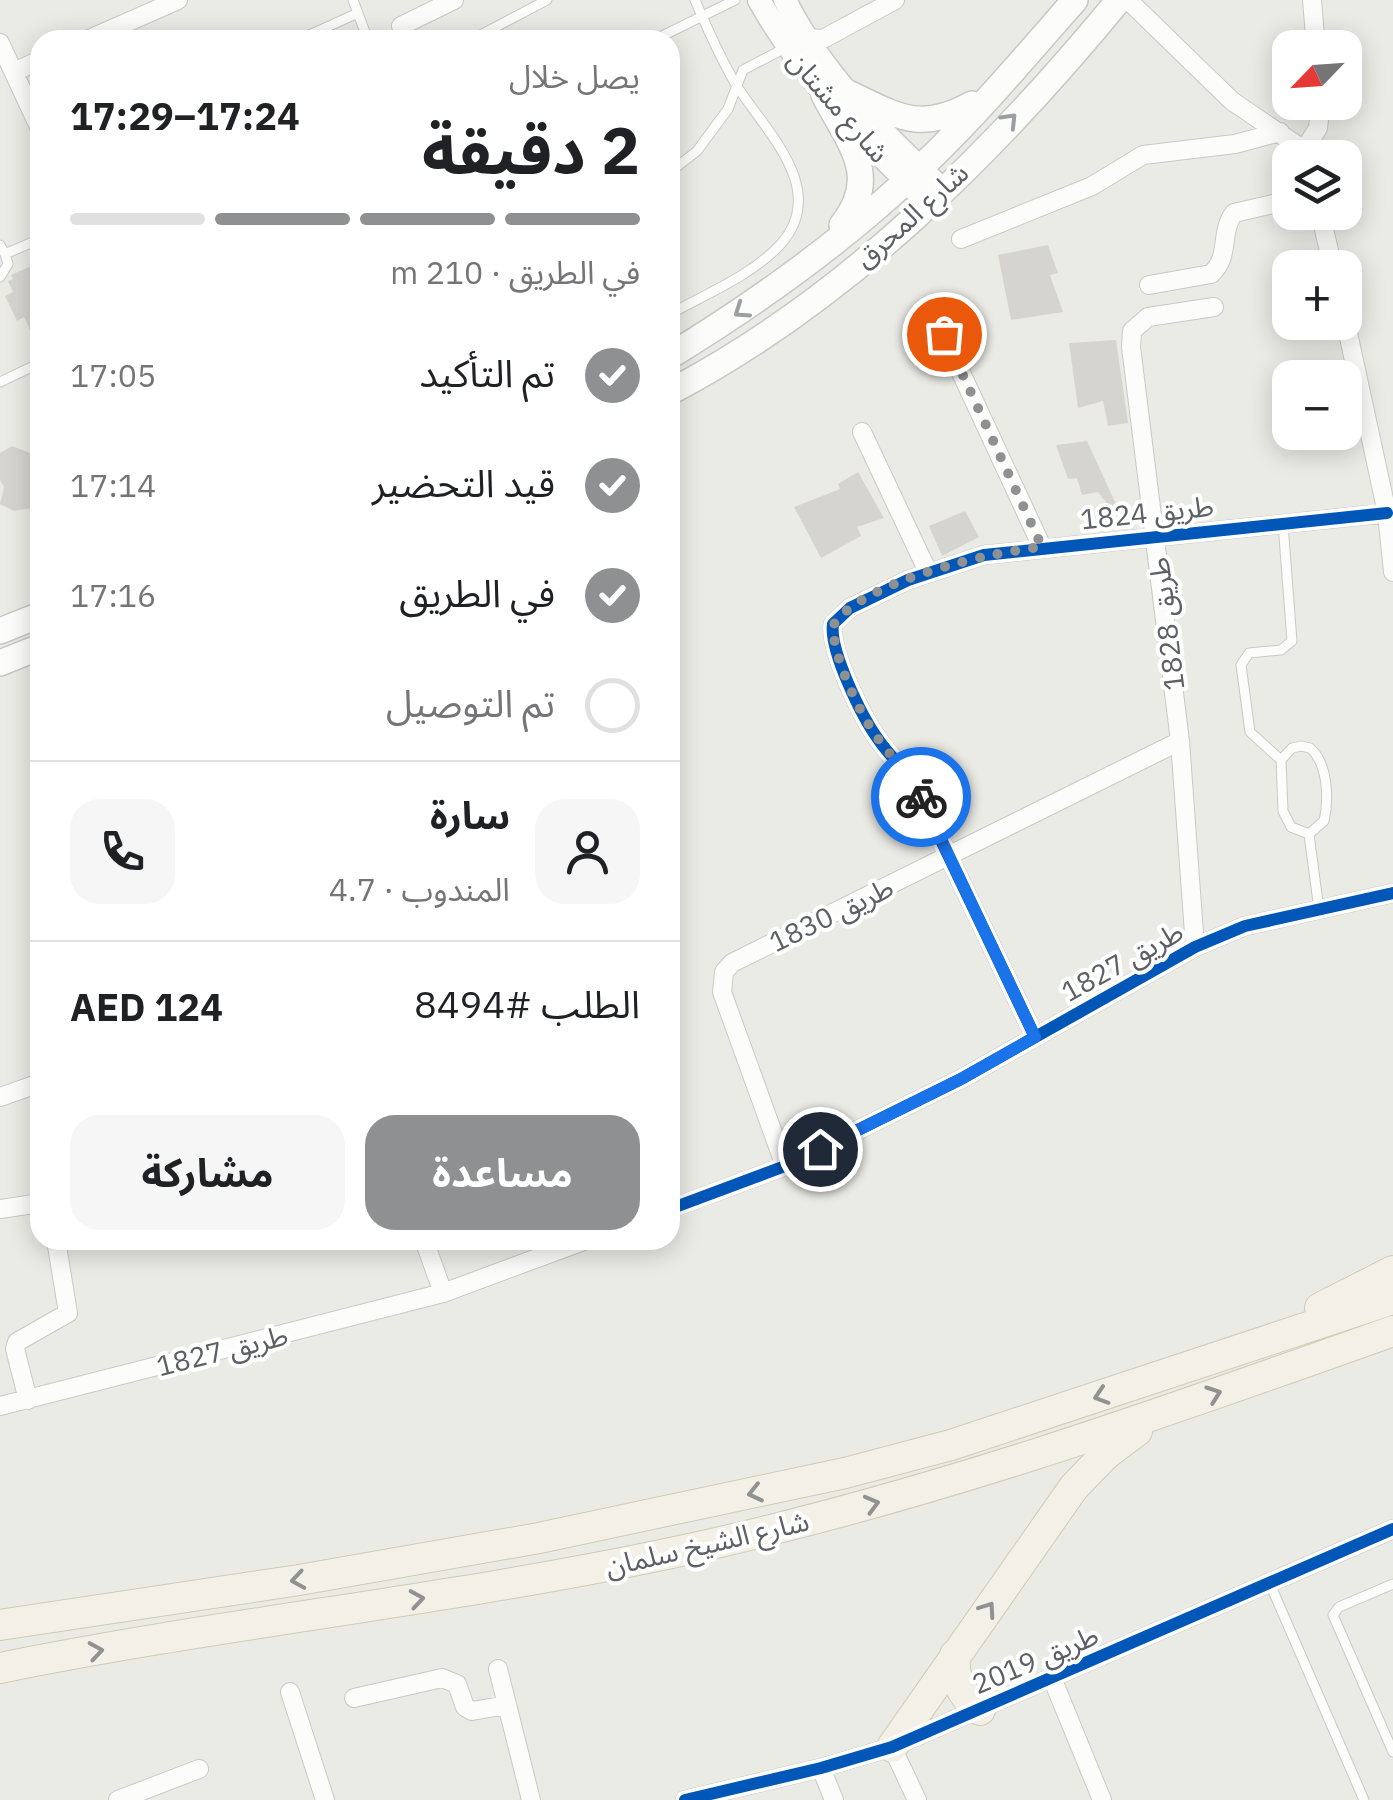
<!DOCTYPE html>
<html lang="ar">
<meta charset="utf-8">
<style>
body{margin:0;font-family:"IBM Plex Sans","Noto Sans Arabic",sans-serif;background:#f6f6f6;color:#202124;direction:rtl;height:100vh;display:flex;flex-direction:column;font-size:38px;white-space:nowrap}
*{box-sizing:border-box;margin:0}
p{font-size:32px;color:#757577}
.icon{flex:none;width:55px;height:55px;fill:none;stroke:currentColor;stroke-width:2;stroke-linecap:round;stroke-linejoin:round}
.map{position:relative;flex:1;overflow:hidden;direction:ltr}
.side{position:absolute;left:30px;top:30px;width:650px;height:1220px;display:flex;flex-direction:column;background:#fff;border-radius:30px;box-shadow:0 5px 25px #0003;direction:rtl}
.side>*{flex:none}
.needle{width:65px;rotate:245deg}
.fabs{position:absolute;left:1272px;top:30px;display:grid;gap:20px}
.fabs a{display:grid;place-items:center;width:90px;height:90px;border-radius:20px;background:#fff;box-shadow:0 5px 25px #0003;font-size:50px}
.pin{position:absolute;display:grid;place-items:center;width:85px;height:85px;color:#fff;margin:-42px;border:5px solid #fff;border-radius:50%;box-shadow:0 2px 10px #0007}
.courier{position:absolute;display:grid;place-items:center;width:100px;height:100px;margin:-50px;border:8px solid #1a73e8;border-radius:50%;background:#fff;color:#222;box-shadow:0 2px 12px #0007}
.overview em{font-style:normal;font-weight:700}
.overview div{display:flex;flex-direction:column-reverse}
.overview{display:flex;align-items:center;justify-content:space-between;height:170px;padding:0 40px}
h1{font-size:65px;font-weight:700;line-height:75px}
.bar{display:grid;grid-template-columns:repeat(4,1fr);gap:15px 10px;align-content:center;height:120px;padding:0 40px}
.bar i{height:12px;border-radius:8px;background:#e0e0e0}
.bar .active{background:#8e9091}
.bar p{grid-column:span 4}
.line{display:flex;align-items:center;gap:25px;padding:0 40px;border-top:2px solid #e0e0e0}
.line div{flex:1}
.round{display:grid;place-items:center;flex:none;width:105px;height:105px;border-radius:30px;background:#f6f6f6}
ol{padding:0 40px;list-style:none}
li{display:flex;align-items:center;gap:30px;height:110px}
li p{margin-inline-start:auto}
li .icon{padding:10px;border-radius:50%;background:#8e9091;color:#fff;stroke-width:4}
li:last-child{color:#757577}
li i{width:55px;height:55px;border:5px solid #e0e0e0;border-radius:50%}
.primary-button{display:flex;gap:20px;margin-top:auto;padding:20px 40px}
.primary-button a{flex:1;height:115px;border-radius:30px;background:#8e9091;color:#fff;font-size:40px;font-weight:700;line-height:115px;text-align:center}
.primary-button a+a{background:#f6f6f6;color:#202124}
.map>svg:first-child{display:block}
.building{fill:#d5d4d1}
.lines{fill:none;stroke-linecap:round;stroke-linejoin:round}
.service-casing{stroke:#c8c9c8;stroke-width:11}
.minor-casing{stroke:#c8c9c8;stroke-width:20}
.tertiary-casing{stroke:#c8c9c8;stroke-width:25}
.secondary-casing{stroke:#c7c8c6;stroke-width:28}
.primary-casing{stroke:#d2cbb4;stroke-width:32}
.service{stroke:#fcfcfb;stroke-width:9}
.minor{stroke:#fcfcfb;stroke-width:18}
.tertiary{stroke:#fcfcfb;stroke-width:22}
.secondary{stroke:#fcfcfb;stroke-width:25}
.primary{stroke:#f2f0e7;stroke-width:30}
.cycleway-casing{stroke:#fff;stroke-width:19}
.cycleway{stroke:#0057b8;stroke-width:12}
.oneway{stroke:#9c9ea0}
.oneway2{stroke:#909291}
.done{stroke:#8e9091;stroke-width:10;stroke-dasharray:0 18}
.route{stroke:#1a73e8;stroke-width:12}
.labels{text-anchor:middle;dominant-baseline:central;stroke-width:8;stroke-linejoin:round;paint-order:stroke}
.street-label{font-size:28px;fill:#5c5f63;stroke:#fff}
</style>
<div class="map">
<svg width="1393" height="1800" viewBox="0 0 1393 1800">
<rect width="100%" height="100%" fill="#ebebe6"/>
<path class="building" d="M1048,245l10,28 -8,2 13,37 -52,8 -13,-65z
M40,262v90l-16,-35 -7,4 -12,-25 8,-4 -5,-11 5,-2 -2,-4z
M1116,340l12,83 -20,3 -5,-25 -25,7 -9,-65z
M1087,441l33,72 -4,2 -18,-23 -16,3 -5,-17 -9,1 -12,-34z
M12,446l18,7 10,17v27l-7,11 -19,3 -14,-7 4,-17 -4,-7v-27z
M858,472l26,46 -27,9 4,9 -40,22 -27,-51 46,-18 -2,-5z
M965,511l14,26 -37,19 -13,-30z"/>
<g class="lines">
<defs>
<path id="service" d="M353,0l15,40
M298,40l60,-27
M471,40l76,-40
M654,40l81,-40
M670,172l27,-21 31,-42 15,-39 44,-23
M0,245l5,9 35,-15
M0,277l8,-13 -3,-10
M670,314c36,-20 82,-39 110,-69 51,-56 -17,-116 -45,-162 -15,-26 -28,-55 -40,-83
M0,382l40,-19
M1301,746l9,2c18,15 19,51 14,73l-15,13 -18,-7 -8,-16 -2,-51 11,-12z
M1281,760l-31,-28 -9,-67 8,-12 32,-3 11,-9 -9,-117
M1309,834l10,76
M1270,1584l94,216
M1393,1584l-54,23 -6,8 60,137"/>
<path id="minor" d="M1128,0l104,101 72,49
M1312,0l4,48
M401,26l53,-26
M806,38l17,1 72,-39
M87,40l91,-40
M0,43l40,86
M14,72l26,-12
M1306,157l-2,-7 14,-22 3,-26
M1320,212l13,56
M961,239l131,-53 51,-31 92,-11 45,-12
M1149,285l62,-11c20,-18 8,-41 23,-61l56,-13
M1345,319l42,194 6,59
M943,334l99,213
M862,432l66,140
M1195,947l-15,-206 -49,-394 1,-16 16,-14 66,-10
M1035,1037l-119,-249c-11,-20 -26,-31 -38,-49 -16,-22 -49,-89 -45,-115l17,-16 58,-28 76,-25 403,-42
M0,1097l40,-14
M785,1166l-63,-174 2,-20 8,-9 448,-222
M0,1209l40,-6
M670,1209l115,-43 176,-87 234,-132 50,-21 148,-33
M424,1240l19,53
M28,1400l-13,-51 2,-7 51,-29 -12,-73
M0,1406l443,-113 143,-53
M498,1669l33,131
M1052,1678l50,122
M290,1692l35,108
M354,1698l88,-20 15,6 8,23 7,4 35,-6
M892,1747l25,53
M821,1768l13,32
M118,1800l81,-31
M685,1800l136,-32 71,-21 501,-218"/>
<path id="tertiary" d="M759,0c44,79 106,140 170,204
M785,0c37,75 98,133 158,190"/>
<path id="secondary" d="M846,92c51,24 73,41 126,12
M824,95c24,47 58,81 18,130
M670,356c83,-51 161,-106 233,-172 62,-56 117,-121 172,-184
M670,392c176,-92 324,-240 449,-392
M0,631l40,-16
M0,663l40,-16"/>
<path id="primary" d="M1320,1308l73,-37
M0,1625l299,-45 240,-42 306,-65 106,-28 442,-146
M955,1655c-2,24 6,40 25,55
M0,1668c227,-46 459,-69 685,-118 243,-53 475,-136 708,-219
M892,1747l182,-260 31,-32 32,-24"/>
</defs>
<use href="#service" class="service-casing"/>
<use href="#minor" class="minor-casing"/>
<use href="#tertiary" class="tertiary-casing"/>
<use href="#secondary" class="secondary-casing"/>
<use href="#primary" class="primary-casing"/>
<use href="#service" class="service"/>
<use href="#minor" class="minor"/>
<use href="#tertiary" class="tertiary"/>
<use href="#secondary" class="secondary"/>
<use href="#primary" class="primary"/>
<defs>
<path id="cycleway" d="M1035,1037l-119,-249c-11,-20 -26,-31 -38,-49 -16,-22 -49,-89 -45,-115l17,-16 58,-28 76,-25 403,-42
M670,1209l115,-43 176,-87 234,-132 50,-21 148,-33
M685,1800l136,-32 71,-21 501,-218"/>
</defs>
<use href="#cycleway" class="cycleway-casing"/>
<use href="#cycleway" class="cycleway"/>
</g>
<defs><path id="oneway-chevron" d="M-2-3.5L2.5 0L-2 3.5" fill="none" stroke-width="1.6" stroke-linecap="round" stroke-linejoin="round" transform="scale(2.5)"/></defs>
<g class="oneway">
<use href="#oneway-chevron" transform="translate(1010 120) rotate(-46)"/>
<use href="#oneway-chevron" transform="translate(741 311) rotate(146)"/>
</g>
<g class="oneway2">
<use href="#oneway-chevron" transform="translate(1214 1394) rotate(-20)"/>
<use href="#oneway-chevron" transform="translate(1101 1396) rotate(162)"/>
<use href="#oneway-chevron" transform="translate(755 1493) rotate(167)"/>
<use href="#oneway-chevron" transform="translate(872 1504) rotate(-15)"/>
<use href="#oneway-chevron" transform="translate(298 1580) rotate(171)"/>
<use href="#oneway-chevron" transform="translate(417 1599) rotate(-9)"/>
<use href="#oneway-chevron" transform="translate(988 1609) rotate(-55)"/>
<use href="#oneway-chevron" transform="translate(96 1651) rotate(-9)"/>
</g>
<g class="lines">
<path class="done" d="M921,797c-11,-24 -27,-36 -42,-57 -17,-21 -50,-90 -45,-116 30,-43 156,-72 208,-77l-98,-213"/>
<path class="route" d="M820,1149l141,-70 74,-42 -114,-240"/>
</g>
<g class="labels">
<g class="street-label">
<text transform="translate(839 106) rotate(49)">شارع مشتان</text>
<text transform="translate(911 215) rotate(-42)">شارع المحرق</text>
<text transform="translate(1147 512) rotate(-6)">طريق 1824</text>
<text transform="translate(1166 624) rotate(-97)">طريق 1828</text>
<text transform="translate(831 914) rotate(-26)">طريق 1830</text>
<text transform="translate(1122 961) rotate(-29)">طريق 1827</text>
<text transform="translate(222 1350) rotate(-14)">طريق 1827</text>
<text transform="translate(707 1543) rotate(-13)">شارع الشيخ سلمان</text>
<text transform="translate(1035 1659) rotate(-23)">طريق 2019</text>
</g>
</g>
</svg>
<div class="fabs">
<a><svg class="needle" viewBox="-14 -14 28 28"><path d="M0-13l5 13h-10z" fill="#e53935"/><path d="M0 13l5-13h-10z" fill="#757577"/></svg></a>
<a><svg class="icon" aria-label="layers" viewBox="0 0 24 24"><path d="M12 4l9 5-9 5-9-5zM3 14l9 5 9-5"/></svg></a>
<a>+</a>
<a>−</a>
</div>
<div class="pin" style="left:944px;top:334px;background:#ea580c"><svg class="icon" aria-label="bag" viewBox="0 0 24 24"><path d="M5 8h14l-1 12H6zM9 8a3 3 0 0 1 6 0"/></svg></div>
<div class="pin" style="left:820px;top:1149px;background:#1f2937"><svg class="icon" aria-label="home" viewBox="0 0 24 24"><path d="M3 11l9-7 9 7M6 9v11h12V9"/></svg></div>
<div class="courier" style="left:921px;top:797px"><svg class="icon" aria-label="bike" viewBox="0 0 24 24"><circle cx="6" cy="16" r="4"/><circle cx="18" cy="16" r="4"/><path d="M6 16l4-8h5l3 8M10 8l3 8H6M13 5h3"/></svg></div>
<section class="side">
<div class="overview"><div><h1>2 دقيقة</h1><p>يصل خلال</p></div><em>17:24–17:29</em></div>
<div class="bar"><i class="active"></i><i class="active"></i><i class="active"></i><i></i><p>في الطريق · 210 m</p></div>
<ol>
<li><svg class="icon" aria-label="check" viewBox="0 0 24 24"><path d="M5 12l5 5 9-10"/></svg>تم التأكيد<p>17:05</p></li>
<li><svg class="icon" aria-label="check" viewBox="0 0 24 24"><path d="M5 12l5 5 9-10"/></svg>قيد التحضير<p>17:14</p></li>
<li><svg class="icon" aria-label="check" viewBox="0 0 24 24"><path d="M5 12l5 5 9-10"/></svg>في الطريق<p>17:16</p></li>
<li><i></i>تم التوصيل</li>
</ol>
<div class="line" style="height:180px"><a class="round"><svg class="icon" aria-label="person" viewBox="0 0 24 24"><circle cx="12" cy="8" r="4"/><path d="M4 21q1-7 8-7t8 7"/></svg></a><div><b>سارة</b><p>المندوب · 4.7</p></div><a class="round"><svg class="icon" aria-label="phone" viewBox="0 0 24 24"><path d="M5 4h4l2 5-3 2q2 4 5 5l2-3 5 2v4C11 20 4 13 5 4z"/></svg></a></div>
<div class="line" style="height:130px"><div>الطلب #8494</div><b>AED 124</b></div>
<div class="primary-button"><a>مساعدة</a><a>مشاركة</a></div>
</section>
</div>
